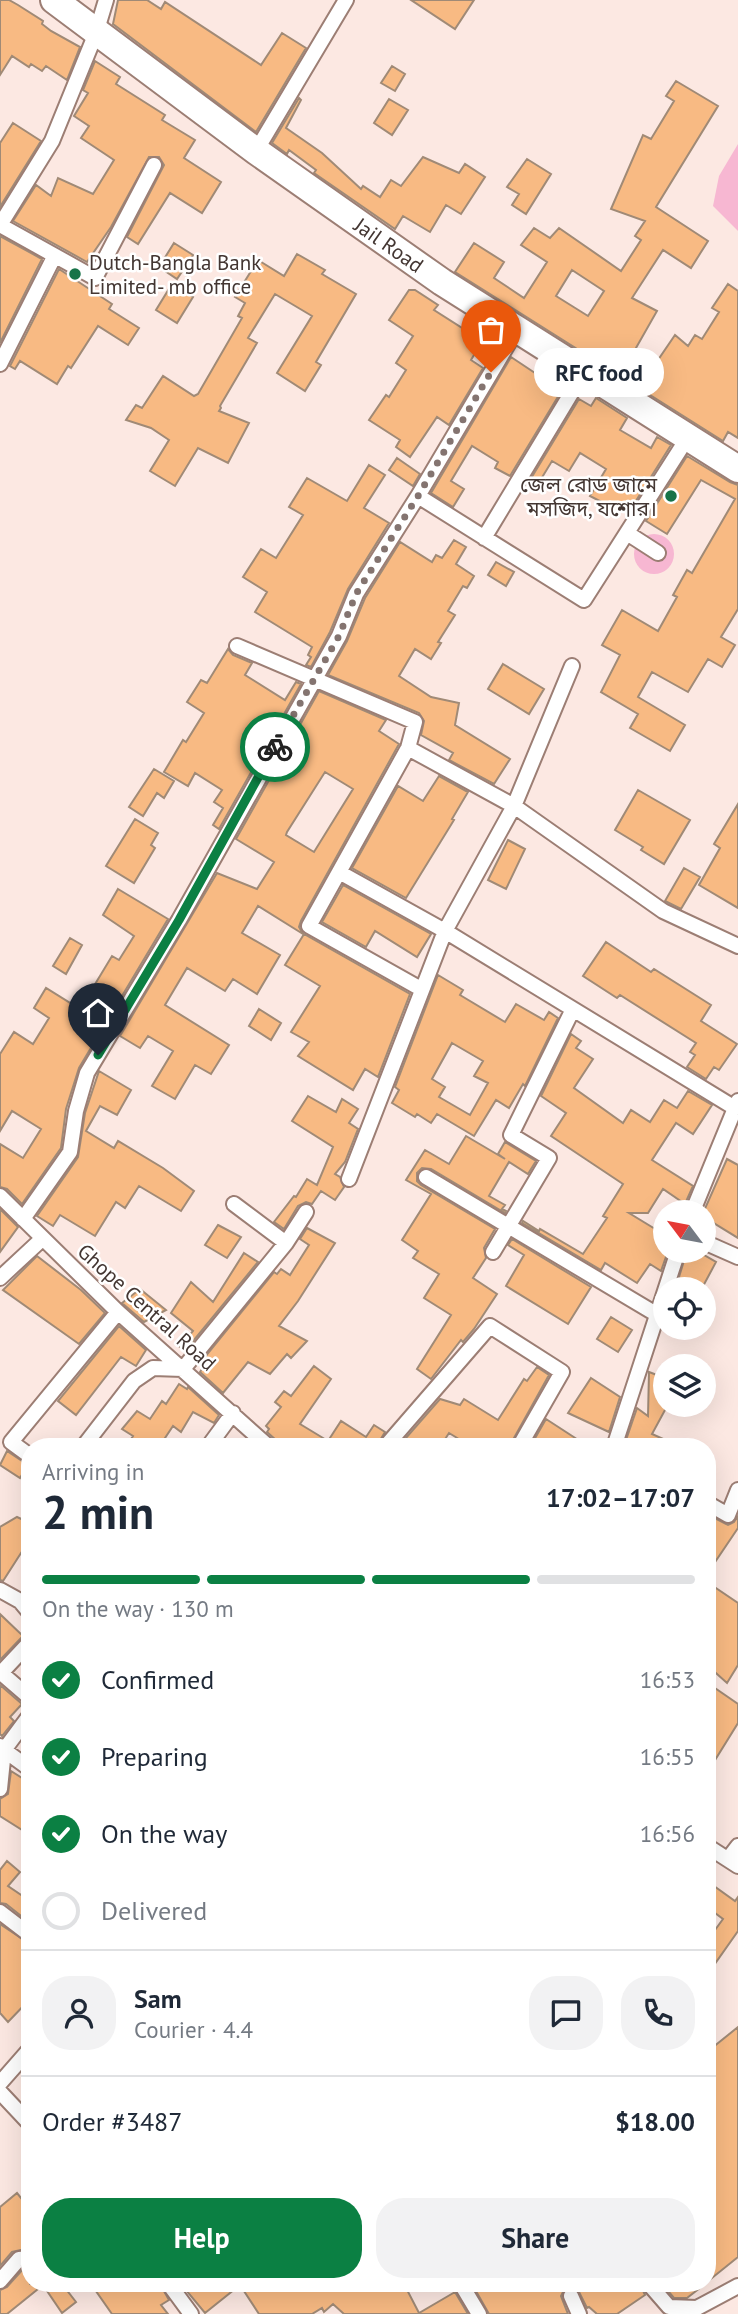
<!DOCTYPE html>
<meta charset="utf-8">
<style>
body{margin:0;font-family:"PT Sans","Noto Sans Bengali",sans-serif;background:#f2f2f3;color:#1f2937;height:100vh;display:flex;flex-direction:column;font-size:26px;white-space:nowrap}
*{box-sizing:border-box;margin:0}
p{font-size:23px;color:#747a83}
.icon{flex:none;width:38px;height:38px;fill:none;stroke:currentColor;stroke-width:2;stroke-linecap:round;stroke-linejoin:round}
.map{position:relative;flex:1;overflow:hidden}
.panel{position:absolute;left:21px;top:1438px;width:695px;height:854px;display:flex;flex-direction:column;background:#fff;border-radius:28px;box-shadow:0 7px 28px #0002}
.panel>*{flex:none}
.needle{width:46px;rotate:302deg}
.controls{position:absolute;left:653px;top:1200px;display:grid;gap:14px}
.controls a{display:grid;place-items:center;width:63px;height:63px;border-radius:50%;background:#fff;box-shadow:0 7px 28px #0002;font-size:35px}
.pin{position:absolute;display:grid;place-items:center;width:60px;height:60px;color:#fff;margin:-72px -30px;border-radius:50% 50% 50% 0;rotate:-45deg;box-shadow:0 0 7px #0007}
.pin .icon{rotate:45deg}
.courier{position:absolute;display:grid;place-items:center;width:70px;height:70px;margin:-35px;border:5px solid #0b8043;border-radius:50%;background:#fff;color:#222;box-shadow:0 2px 9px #0007}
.bubble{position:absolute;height:49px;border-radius:24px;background:#fff;box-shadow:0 7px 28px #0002;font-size:23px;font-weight:700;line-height:49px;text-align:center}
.headline em{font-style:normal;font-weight:700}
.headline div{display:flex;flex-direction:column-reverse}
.headline{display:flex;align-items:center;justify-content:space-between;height:119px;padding:0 21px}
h1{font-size:46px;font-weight:700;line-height:52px}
.bar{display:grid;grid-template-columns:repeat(4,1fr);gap:10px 7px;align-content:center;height:84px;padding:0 21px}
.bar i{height:9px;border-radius:5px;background:#e0e1e3}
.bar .on{background:#0b8043}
.bar p{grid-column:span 4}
.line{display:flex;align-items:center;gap:18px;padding:0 21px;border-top:2px solid #e0e1e3}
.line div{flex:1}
.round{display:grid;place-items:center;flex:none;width:74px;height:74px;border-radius:28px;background:#f2f2f3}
ol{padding:0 21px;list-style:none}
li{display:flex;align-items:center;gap:21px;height:77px}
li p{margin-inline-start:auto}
li .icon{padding:7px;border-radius:50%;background:#0b8043;color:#fff;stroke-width:4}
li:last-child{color:#747a83}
li i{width:38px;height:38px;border:4px solid #e0e1e3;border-radius:50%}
.button{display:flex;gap:14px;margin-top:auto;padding:14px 21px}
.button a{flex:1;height:80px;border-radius:28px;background:#0b8043;color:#fff;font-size:28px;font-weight:700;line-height:80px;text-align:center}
.button a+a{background:#f2f2f3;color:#1f2937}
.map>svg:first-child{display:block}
.water{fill:#f7b7d2}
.building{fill:#f8ba83;stroke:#a08a76;stroke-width:2;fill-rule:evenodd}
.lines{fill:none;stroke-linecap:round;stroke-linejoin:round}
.street-casing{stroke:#9c7e74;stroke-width:18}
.highway-casing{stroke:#9c7e74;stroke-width:30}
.street{stroke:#fff;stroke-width:14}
.highway{stroke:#fff;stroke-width:26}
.done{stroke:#847470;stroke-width:7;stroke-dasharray:0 12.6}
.route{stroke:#0b8043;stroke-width:9}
.poi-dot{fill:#177348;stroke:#fff;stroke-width:2.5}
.labels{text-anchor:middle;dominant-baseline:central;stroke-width:5;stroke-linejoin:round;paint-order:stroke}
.street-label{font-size:21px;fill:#433632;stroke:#fff}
.poi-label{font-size:21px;fill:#433632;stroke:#fff;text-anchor:start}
</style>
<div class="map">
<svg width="738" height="2314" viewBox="0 0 738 2314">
<rect width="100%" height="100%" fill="#fce8e2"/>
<path class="water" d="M738,144v87l-25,-25 6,-30z
M634 554a20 20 0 1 1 40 0a20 20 0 1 1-40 0Z"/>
<path class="building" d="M0,0h9l9,5 25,16 -1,3 9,7 29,16 -13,33 -21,-14 -4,5 -11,-7 -2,3 -17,-11 -12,19z
M118,0h29l14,9 4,-7 96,63 21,-32 24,15 -50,84 -143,-108z
M411,0h63l-19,29z
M95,61l25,16 -4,7 49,31 -3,5 33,20 -11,18 37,24 -19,31 -32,-20 -32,51 -11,-7 37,-72 -5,-8h-10l-38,70 -24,35 -74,-41 23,-36 15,11 7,-18 35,16 21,-34 -33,-22 8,-12 -15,-10 14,-23 -5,-3z
M392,66l13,8 -10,17 -14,-8z
M676,81l42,25 -62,101 52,34 -17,27 -28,-18 -31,48 25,13 -37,65 -165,-104 19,-29 30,19 -10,16 30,20 23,-36 -26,-17 13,-17 16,10 9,-10 62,43 20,-31 -6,-4 10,-15 -34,-12 32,-74 8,4 23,-38 -8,-5zM572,270l32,21 -16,25 -32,-20z
M299,98l2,2 -15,28 36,25 39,36 2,-3 17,11 11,-17 10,6 22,-29 36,16 6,-9 20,13 -24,37 -15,-9 -16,27 -27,-16 -8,13 -81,-56 2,-3 -27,-20 -2,4 -15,-11z
M389,99l19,11 -16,25 -18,-12z
M13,123l28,18 -41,66v-64z
M527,159l24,15 -25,40 -14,-9 7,-11 -12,-7z
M0,236l42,23 -42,84z
M174,243l19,12 -16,24 -18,-12z
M297,254l28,16 -3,4 34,20 -40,68 5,3 -16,26 -28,-18 35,-57 -37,-22 -27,44 9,5 -37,63 1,2 -2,3 30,12 -21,40 -30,-15 -23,38 -25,-15 19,-31 -18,-12 -25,-8 10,-15 6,3 21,-32 31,20 4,-2 44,-76 -4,-2 7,-13 -10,-6 23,-37 26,16z
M59,269l53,35 -3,5 30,19 -11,17 -30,-19 -27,42 -3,-2 -11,18 -37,-23 -5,8 -5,-3z
M172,284l21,13 -16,26 -21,-13z
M728,284l10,7v147l-10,-6 -5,9 -84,-53 36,-53 13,11 7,-11 7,4 17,-27 -7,-4z
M409,290h6l23,15 -4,5 33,21 3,-5 16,9 -15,25 12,8 -34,57 -12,-8 -27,40 -14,-10 4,-7 -31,-20 17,-25 3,2 17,-27 -10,-7 17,-27 -24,-16z
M511,357l36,24 -3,5 15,9 -49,81 -15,-8 3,-6 -26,-16 -21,35 13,8 -11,18 -22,-14z
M596,398l31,20 -7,12 31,18 6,-11 14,8 -42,67 -14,-8 -2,4 -23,-12 16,-27 -26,-16 -11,18 -17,-10 -14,23 -8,-4 49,-81 12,7z
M687,456l43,26 8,3v124l-17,28 14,8 -13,22 -14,-8 -20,33 -36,-20 -14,25 47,28 -15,26 -40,-23 8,-14 -37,-22 19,-37 -18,-10 20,-35 36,21 19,-34 -4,-2 14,-25 5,3 43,-74 -34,-19 -34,54 -21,-13z
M397,458l23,16 -7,12 -24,-16z
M369,465l16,10 -21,33 25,15 -41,66 -18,43 -19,35 -5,-2 5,-8 -3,-2 4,-8 -57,-35 12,-20 -24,-15 18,-28 15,9 27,-43 -14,-8 18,-29 40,23z
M454,540l12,7 -10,17 18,12 -7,12 -4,-2 -15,25 7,4 -17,27 3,1 -10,16 -16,-10 -16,27 32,21 28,6 -4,22 55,34 -16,25 -45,-24 4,-7 -32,-18 3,-14 -5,-8 -91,-38 19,-34 18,-43 35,-56 32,20 4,-7 6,3z
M496,562l18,10 -8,14 -18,-11z
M228,649l5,6 19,8 -7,12 40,25 11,-18 5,2 -82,145 -6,-4 10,-17 -9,-6 8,-12 -27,-17 -7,13 -24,-14 19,-32 3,2 18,-29 -17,-11 14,-22 6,3z
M503,664l41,25 -15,25 -41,-25z
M319,691l67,29 -7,11 20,13 -98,177 -2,6 4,7 -45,-28 -16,27 38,22 -23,39 -24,-15 -8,12 -38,-23 -22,37 64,40 -18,29 -16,-9 -20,34 -23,-13 21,-35 -25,-15 -8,12 -20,-12 97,-163 40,16 17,-27 -38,-23zM325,772l28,17 -39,63 -28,-17 1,-3z
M154,769l20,12 -10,17 -7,-5 -14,23 -14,-9z
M439,776l29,16 -16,27 2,1 -48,78 -54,-30 46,-82 25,15z
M638,790l52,30 -26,44 -23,-14 2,-3 -28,-17z
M738,804v104l-39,-23 21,-37 -6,-4z
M135,819l23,14 -7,12 4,3 -21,35 -28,-17z
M508,840l17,9 -19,40 -18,-9z
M684,868l16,9 -19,32 -16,-8z
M343,885l88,49 -14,23 -42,-26 -9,16 -44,-25z
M118,889l50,30 -89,149 -13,41 -5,39 -39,56 -15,-15 -7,-2v-43l23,14 18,-29 -29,-18 -12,20v-77l14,-22 19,12 16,-26 -15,-10 12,-20 34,21 32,-53 7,4 15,-24 -31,-21z
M304,934l106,60 -32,83 -13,-8 -12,21 -55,-34 11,-14 -18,-10 29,-46 -35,-21z
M70,938l12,7 -16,29 -13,-8z
M606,942l45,30 3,-3 57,36 -10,16 36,23 -18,26 -5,-3 -8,12 -19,-12 8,-12 -5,-3 6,-9 -76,-48 -3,3 -34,-22z
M438,975l25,15 -3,5 45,27 11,-18 28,16 5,-8 9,6 -33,68 -2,-2 -14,24 -13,-8 -22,36 -37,-22 -6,9 -14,-9 -2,3 -23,-14 7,-13 -4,-3zM452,1043l31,18 -9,15 14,7 -18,32 -31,-18 6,-10 -13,-8z
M259,1009l22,14 -10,17 -22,-14z
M571,1034l10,7 -5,7 17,11 -19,29 49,35 8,-13 19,12 14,-22 13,8 11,-17 24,14 -19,29 -17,-11 -24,37 41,26 -8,18 -22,-15 -15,24h-19l36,22v16h3l-7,20 -11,-7 -13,19 -32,-20 -4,7 -79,-47 1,-2 16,10 1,-2 43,25 24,-36 -4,-2 20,-32 -72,-48 15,-23 -25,-17z
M99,1071l32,19 -14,25 -17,-9 -14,25 28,17 4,-7 45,27 31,23 -13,20 -42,-25 -14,22 -9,-6 -21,34 -35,-21 -7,11 -16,-10 41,-59 7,-44z
M308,1096l28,16 6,-13 16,10 -9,14 9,6 -13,33 -10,12 5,3 4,10 -9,13 -14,-9 -9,13 -6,-2 -8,4 -14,23 -10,-7 20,-26 2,1 11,-18 10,6 16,-38 -41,-26z
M466,1136l39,23 -7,-5 7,-12 31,19 -8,13 -19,-12 -20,34 16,9 -3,4 4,2 -1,2 -74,-44 -9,-1 -5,5v8l4,4 74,44 -11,19 2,10 -13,20 24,16 -23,35 -11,13 -2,-2 -30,39 -14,-10 34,-54 -27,-17 15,-24 -26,-16 5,-7 -16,-11 29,-46 -25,-14 19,-30 24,14z
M727,1159l11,6v73l-34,-21 -1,-4z
M0,1209l18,18 -18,25z
M218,1225l23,12 -14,21 -22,-13z
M307,1228l28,15 -37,58 -19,25 28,15 -16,17 -4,-4 -17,20 -22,-12 -25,31 -23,-21 4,-6 -4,-3 74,-91 3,2 4,-5 9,6 19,-30 -9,-6z
M512,1239l79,48 -23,37 -62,-38 18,-31 -16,-10z
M687,1251h10l19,11 -15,28h-26z
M244,1253l14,9 -73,89 -5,-4 13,-16 -22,-18 20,-31 22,20z
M37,1256l44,34 24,23 -26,31 -76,-54z
M140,1289l26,21 -22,12 -22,-19z
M611,1317l21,13 -14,22 -21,-13z
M119,1326l27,24 -10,16 -15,-9 -45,58 -18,-14z
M314,1366l17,13 -31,45 28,17 13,-20 25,16 8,-12 11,7 -9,15h-98l-2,-7 -9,-8 2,-3 -3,-3 15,-19 -6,-5 9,-11 7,5z
M537,1367l12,8 -40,72h-37l-23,-14 -9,14h-42l42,-48 20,6 4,-6 34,21 26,-41 3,2z
M649,1372l16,6v32l-13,24 29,13h-39l-16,-7 11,-32 11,8z
M591,1378l29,19 -11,35 -41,-19z
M179,1384l8,5 1,-2 31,28 -5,8 -21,-11 -12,20 -8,-6 -14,21h-33l7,-11 -11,-7 15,-18 13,8 12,-18 4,3z
M546,1419l43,28h-59z
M7,1451l21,14 -8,13 -20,-13z
M707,1514l21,11 6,-3 4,-6v12l-31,46z
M17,1517l13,6v16l-27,42 -3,-1v-53z
M707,1582l31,21v62l-11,18 -20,-18z
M0,1614l23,22 -23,24z
M0,1685l22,19 -12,13 4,4 -12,15 -2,-2z
M712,1686l26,18v19l-31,50v-78z
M11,1771l19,12v52l-30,-19v-17l8,-5z
M7,1861l13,11 -12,14 22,15v22l-24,-19 -6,-1v-33z
M707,1881l28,20 3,-4v34l-31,44v-34l16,-22 -16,-12z
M0,1924l30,20v55l-22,23 -8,-9z
M738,2027v230l-31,25v-230z
M17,2193l13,16v39l-18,4 -12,14v-59z
M24,2268h6v16h32l14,18 -14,11 -19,-28 -36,29h-7v-24l7,-3z
M91,2284h69l9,16 -8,5 7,9h-56z
M181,2284h223l15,29 36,-21 13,22h-124l-11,-10 -9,8 -2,-4 -10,6h-53l-19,-29 -35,28z
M472,2284h168l5,11 -28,19h-20l-8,-7 -2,1 -8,-16 -8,-6 -7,4 -3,6 7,18h-79z
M662,2284h43l-18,14h-13z"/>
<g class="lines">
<defs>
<path id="street" d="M256,151l90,-151
M0,225l52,-84 44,-108 10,-33
M0,225l95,53 59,-113
M0,364l54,-107
M418,496l166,104 104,-163
M627,533l31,20
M484,538l100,-166
M237,646l178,76 -7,26 -99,178 112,63
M572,666l-58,140 149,105 75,35
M339,872l106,59 290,177
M426,1177l230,137
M349,1179l96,-248 69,-125 -106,-58
M0,1196l118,116 151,135
M234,1204l52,39
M692,1213l46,-112
M23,1219l47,-67 6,-41 11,-38 92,-153 160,-284 17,-42 62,-98 99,-167
M704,1242l34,15
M493,1252l56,-94 -38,-23 62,-126
M0,1278l42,-39
M83,1447l51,-66 19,-13 30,1 103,-126 20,-31
M208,1447l25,-34
M385,1447l105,-121 72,46 -43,75
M614,1447l64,-196
M30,1456l-19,-14 107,-130
M707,1503l21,12 10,-25
M0,1590l20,11 10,12
M0,1672l30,26
M1,1673l29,-31
M30,1715l-26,35 26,19
M0,1746l4,4 -4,39
M707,1846l31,20
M728,1859l10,-13
M0,1912l30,23
M0,2083l30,-34
M0,2092l30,32
M0,2281l19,-22 11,-1
M169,2284l22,30
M461,2284l18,30
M649,2284l20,23 28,1 41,-22
M571,2296l8,18"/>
<path id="highway" d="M54,0l202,151 186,131 296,187"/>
</defs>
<use href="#street" class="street-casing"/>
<use href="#highway" class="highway-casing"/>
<use href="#street" class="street"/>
<use href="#highway" class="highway"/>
</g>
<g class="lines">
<path class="done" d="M275,747l64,-111 17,-42 62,-98 73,-124"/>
<path class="route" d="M98,1055l81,-135 96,-173"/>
</g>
<g class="poi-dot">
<circle cx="75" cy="274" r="7"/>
<circle cx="671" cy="496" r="7"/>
</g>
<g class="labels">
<g class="street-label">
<text transform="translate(389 245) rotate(35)">Jail Road</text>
<text transform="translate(147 1307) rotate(42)">Ghope Central Road</text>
</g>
<g class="poi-label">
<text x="89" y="262">Dutch-Bangla Bank<tspan x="89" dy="24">Limited- mb office</tspan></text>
<text x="657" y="484" text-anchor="end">জেল রোড জামে<tspan x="657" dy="24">মসজিদ, যশোর।</tspan></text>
</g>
</g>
</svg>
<div class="controls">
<a><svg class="needle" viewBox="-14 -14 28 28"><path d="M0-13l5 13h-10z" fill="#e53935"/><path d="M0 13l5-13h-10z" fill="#747a83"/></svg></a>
<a><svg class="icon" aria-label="locate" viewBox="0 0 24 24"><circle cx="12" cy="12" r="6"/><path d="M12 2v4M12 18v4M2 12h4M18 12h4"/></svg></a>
<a><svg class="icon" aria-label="layers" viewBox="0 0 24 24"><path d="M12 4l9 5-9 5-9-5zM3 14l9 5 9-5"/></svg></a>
</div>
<div class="pin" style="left:491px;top:372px;background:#ea580c"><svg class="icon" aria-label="bag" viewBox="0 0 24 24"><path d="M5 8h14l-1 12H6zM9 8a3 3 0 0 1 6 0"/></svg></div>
<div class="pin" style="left:98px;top:1055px;background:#1f2937"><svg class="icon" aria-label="home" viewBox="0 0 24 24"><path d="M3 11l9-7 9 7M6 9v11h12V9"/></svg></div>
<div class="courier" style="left:275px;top:747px"><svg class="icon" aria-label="bike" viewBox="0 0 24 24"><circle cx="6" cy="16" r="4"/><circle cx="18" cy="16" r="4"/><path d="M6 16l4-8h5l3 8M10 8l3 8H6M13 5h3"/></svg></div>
<div class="bubble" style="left:534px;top:348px;width:130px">RFC food</div>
<section class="panel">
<div class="headline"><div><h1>2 min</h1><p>Arriving in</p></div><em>17:02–17:07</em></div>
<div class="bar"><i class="on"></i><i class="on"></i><i class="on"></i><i></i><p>On the way · 130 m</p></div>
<ol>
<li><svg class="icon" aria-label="check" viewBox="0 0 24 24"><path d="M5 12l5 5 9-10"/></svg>Confirmed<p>16:53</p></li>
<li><svg class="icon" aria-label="check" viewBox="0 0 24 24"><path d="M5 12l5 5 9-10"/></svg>Preparing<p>16:55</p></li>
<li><svg class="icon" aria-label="check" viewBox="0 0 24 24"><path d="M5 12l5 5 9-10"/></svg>On the way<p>16:56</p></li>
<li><i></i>Delivered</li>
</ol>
<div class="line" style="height:126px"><a class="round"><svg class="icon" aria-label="person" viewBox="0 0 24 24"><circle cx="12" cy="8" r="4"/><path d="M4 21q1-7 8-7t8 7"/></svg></a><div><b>Sam</b><p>Courier · 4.4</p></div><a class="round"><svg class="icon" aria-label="chat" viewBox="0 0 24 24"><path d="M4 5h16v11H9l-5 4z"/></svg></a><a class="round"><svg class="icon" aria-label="phone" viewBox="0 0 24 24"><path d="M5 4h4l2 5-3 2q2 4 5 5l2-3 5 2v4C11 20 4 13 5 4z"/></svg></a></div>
<div class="line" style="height:91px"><div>Order #3487</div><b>$18.00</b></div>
<div class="button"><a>Help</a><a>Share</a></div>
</section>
</div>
